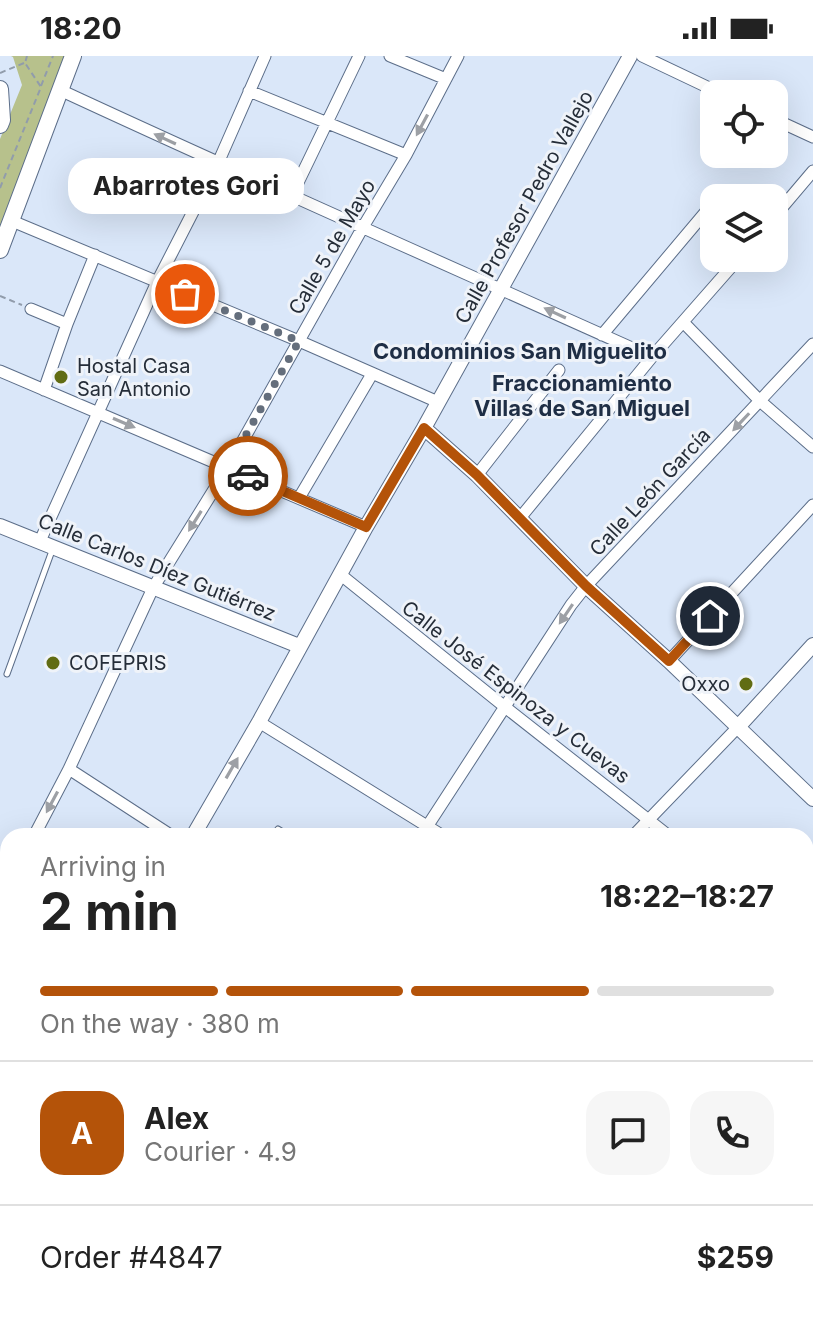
<!DOCTYPE html>
<meta charset="utf-8">
<style>
body{margin:0;font-family:Inter,sans-serif;background:#f6f6f6;color:#222;height:100vh;display:flex;flex-direction:column;font-size:30px;white-space:nowrap}
*{box-sizing:border-box;margin:0}
p{font-size:26px;color:#767676}
.icon{flex:none;width:44px;height:44px;fill:none;stroke:currentColor;stroke-width:2;stroke-linecap:round;stroke-linejoin:round}
.map{position:relative;flex:1;overflow:hidden}
.sheet{position:absolute;left:0px;top:772px;width:814px;height:498px;display:flex;flex-direction:column;background:#fff;border-radius:24px 24px 0 0;box-shadow:0 8px 32px #0002}
.sheet>*{flex:none}
.controls{position:absolute;left:700px;top:24px;display:grid;gap:16px}
.controls a{display:grid;place-items:center;width:88px;height:88px;border-radius:16px;background:#fff;box-shadow:0 8px 32px #0002;font-size:40px}
.pin{position:absolute;display:grid;place-items:center;width:68px;height:68px;color:#fff;margin:-34px;border:4px solid #fff;border-radius:50%;box-shadow:0 2px 8px #0007}
.courier{position:absolute;display:grid;place-items:center;width:80px;height:80px;margin:-40px;border:6px solid #b45309;border-radius:50%;background:#fff;color:#222;box-shadow:0 2px 10px #0007}
.bubble{position:absolute;height:56px;border-radius:24px;background:#fff;box-shadow:0 8px 32px #0002;font-size:26px;font-weight:700;line-height:56px;text-align:center}
.headline em{font-style:normal;font-weight:700}
.headline div{display:flex;flex-direction:column-reverse}
.headline{display:flex;align-items:center;justify-content:space-between;height:136px;padding:0 40px}
h1{font-size:52px;font-weight:700;line-height:60px}
.bar{display:grid;grid-template-columns:repeat(4,1fr);gap:12px 8px;align-content:center;height:96px;padding:0 40px}
.bar i{height:10px;border-radius:6px;background:#e0e0e0}
.bar .on{background:#b45309}
.bar p{grid-column:span 4}
.line{display:flex;align-items:center;gap:20px;padding:0 40px;border-top:2px solid #e0e0e0}
.line div{flex:1}
.round{display:grid;place-items:center;flex:none;width:84px;height:84px;border-radius:24px;background:#f6f6f6}
.status{display:flex;justify-content:space-between;align-items:center;height:56px;padding:0 40px;background:#fff;direction:ltr}
.status svg{height:22px;fill:currentColor}
.map>svg:first-child{display:block}
.green{fill:#b7c18c}
.lines{fill:none;stroke-linecap:round;stroke-linejoin:round}
.lane-casing{stroke:#5c6e89;stroke-width:7}
.street-casing{stroke:#5c6e89;stroke-width:13}
.secondary-casing{stroke:#5c6e89;stroke-width:16}
.primary-casing{stroke:#5c6e89;stroke-width:18}
.path{stroke:#919cab;stroke-width:2;stroke-dasharray:6 4;stroke-linecap:butt}
.lane{stroke:#fff;stroke-width:5}
.street{stroke:#fff;stroke-width:11}
.secondary{stroke:#fff;stroke-width:14}
.primary{stroke:#fff;stroke-width:16}
.oneway{fill:#9da0a5}
.done{stroke:#646e7c;stroke-width:8;stroke-dasharray:0 14.4}
.route{stroke:#b45309;stroke-width:10}
.poi-dot{fill:#616c13;stroke:#eff3f9;stroke-width:3}
.labels{text-anchor:middle;dominant-baseline:central;stroke-width:6;stroke-linejoin:round;paint-order:stroke}
.street-label{font-size:20px;fill:#252d38;stroke:#eff3f9}
.poi-label{font-size:20px;fill:#252d38;stroke:#eff3f9;text-anchor:start}
.neighbourhood-label{font-size:22px;font-weight:bold;fill:#1f2e45;stroke:#eff3f9}
</style>
<div class="status"><b>18:20</b><svg viewBox="0 0 49 12"><path d="M0 12V9h3v3zM5 12V6h3v6zM10 12V3h3v9zM15 12V0h3v12zM26 1h20v11H26zM47 4h2v5h-2z"/></svg></div>
<div class="map">
<svg width="813" height="1269" viewBox="0 0 813 1269">
<rect width="100%" height="100%" fill="#dae7f9"/>
<path class="green" d="M11,0h60l-71,179v-96l22,-54 -9,-28z
M806,1032l7,4v48l-7,6z"/>
<g class="lines">
<defs>
<path id="lane" d="M7,618l46,-126
M273,780l5,-7 11,7
M145,1269l5,-7"/>
<path id="street" d="M390,0l56,23
M642,0l80,38
M60,34c196,91 394,178 592,267
M249,35l157,64
M774,63l39,18
M292,139l67,-139
M774,161l39,-46
M12,165l287,120 139,61
M31,253l36,15
M684,267l76,78 53,46
M602,279l112,-133
M0,315l366,156
M44,334l23,-66 28,-69
M477,419l82,-105
M299,442l73,-124
M520,462l132,-161 87,-99
M40,485l117,-259 61,-119 47,-107
M341,519l164,132 164,129
M669,605l144,-156
M259,666l184,114
M69,713l103,67
M34,780l35,-67 84,-181 75,-121 135,-240 43,-72 52,-99
M421,780l150,-231 15,-19 227,-242
M633,780l105,-109
M0,846l8,-16
M806,889l7,6
M806,1021l7,5
M806,1109l7,-7
M806,1126l7,6
M806,1227l7,5
M0,1234l8,10
M23,1262l6,7
M305,1262l6,7
M516,1262l7,7
M109,1269l4,-7
M234,1269l5,-7
M656,1269l6,-7
M805,1269l8,-9"/>
<path id="secondary" d="M424,372l53,47 109,111 83,75 144,138
M0,470l299,120
M738,671l75,-82
M193,780l66,-114 107,-195 58,-99 206,-372
M0,1112l8,-13"/>
<path id="primary" d="M0,33l2,31 -2,5
M0,194l73,-194"/>
</defs>
<use href="#lane" class="lane-casing"/>
<use href="#street" class="street-casing"/>
<use href="#secondary" class="secondary-casing"/>
<use href="#primary" class="primary-casing"/>
<path class="path" d="M0,17l24,-10
M41,30l12,-30
M0,132l41,-101 -16,-24 2,-7
M0,240l22,9"/>
<use href="#lane" class="lane"/>
<use href="#street" class="street"/>
<use href="#secondary" class="secondary"/>
<use href="#primary" class="primary"/>
</g>
<defs><path id="oneway-solid" d="M-6-.8H1V-3.2L6.5 0L1 3.2V.8H-6Z" transform="scale(2)"/></defs>
<g class="oneway">
<use href="#oneway-solid" transform="translate(422 69) rotate(118)"/>
<use href="#oneway-solid" transform="translate(165 83) rotate(-155)"/>
<use href="#oneway-solid" transform="translate(555 257) rotate(-155)"/>
<use href="#oneway-solid" transform="translate(741 366) rotate(133)"/>
<use href="#oneway-solid" transform="translate(124 367) rotate(23)"/>
<use href="#oneway-solid" transform="translate(195 465) rotate(122)"/>
<use href="#oneway-solid" transform="translate(566 558) rotate(124)"/>
<use href="#oneway-solid" transform="translate(232 712) rotate(-60)"/>
<use href="#oneway-solid" transform="translate(52 746) rotate(118)"/>
</g>
<g class="lines">
<path class="done" d="M185,238l114,47 -71,126 20,9"/>
<path class="route" d="M248,420l118,51 58,-99 53,47 109,111 83,75 41,-45"/>
</g>
<g class="poi-dot">
<circle cx="61" cy="321" r="8"/>
<circle cx="53" cy="607" r="8"/>
<circle cx="746" cy="628" r="8"/>
</g>
<g class="labels">
<g class="street-label">
<text transform="translate(524 151) rotate(-61)">Calle Profesor Pedro Vallejo</text>
<text transform="translate(332 191) rotate(-60)">Calle 5 de Mayo</text>
<text transform="translate(650 436) rotate(-47)">Calle León García</text>
<text transform="translate(157 511) rotate(22)">Calle Carlos Díez Gutiérrez</text>
<text transform="translate(516 636) rotate(38)">Calle José Espinoza y Cuevas</text>
</g>
<g class="poi-label">
<text x="77" y="310">Hostal Casa<tspan x="77" dy="23">San Antonio</tspan></text>
<text x="69" y="607">COFEPRIS</text>
<text x="730" y="628" text-anchor="end">Oxxo</text>
</g>
<g class="neighbourhood-label">
<text x="520" y="295">Condominios San Miguelito</text>
<text x="582" y="327">Fraccionamiento<tspan x="582" dy="25">Villas de San Miguel</tspan></text>
</g>
</g>
</svg>
<div class="controls">
<a><svg class="icon" aria-label="locate" viewBox="0 0 24 24"><circle cx="12" cy="12" r="6"/><path d="M12 2v4M12 18v4M2 12h4M18 12h4"/></svg></a>
<a><svg class="icon" aria-label="layers" viewBox="0 0 24 24"><path d="M12 4l9 5-9 5-9-5zM3 14l9 5 9-5"/></svg></a>
</div>
<div class="pin" style="left:185px;top:238px;background:#ea580c"><svg class="icon" aria-label="bag" viewBox="0 0 24 24"><path d="M5 8h14l-1 12H6zM9 8a3 3 0 0 1 6 0"/></svg></div>
<div class="pin" style="left:710px;top:560px;background:#1f2937"><svg class="icon" aria-label="home" viewBox="0 0 24 24"><path d="M3 11l9-7 9 7M6 9v11h12V9"/></svg></div>
<div class="courier" style="left:248px;top:420px"><svg class="icon" aria-label="car" viewBox="0 0 24 24"><path d="M5 17H2v-5l4-1 3-4h7l3 4 3 1v5h-3M9 17h6M6 11h13"/><circle cx="7" cy="17" r="2"/><circle cx="17" cy="17" r="2"/></svg></div>
<div class="bubble" style="left:68px;top:102px;width:236px">Abarrotes Gori</div>
<section class="sheet">
<div class="headline"><div><h1>2 min</h1><p>Arriving in</p></div><em>18:22–18:27</em></div>
<div class="bar"><i class="on"></i><i class="on"></i><i class="on"></i><i></i><p>On the way · 380 m</p></div>
<div class="line" style="height:144px"><b class="round" style="background:#b45309;color:#fff">A</b><div><b>Alex</b><p>Courier · 4.9</p></div><a class="round"><svg class="icon" aria-label="chat" viewBox="0 0 24 24"><path d="M4 5h16v11H9l-5 4z"/></svg></a><a class="round"><svg class="icon" aria-label="phone" viewBox="0 0 24 24"><path d="M5 4h4l2 5-3 2q2 4 5 5l2-3 5 2v4C11 20 4 13 5 4z"/></svg></a></div>
<div class="line" style="height:104px"><div>Order #4847</div><b>$259</b></div>
</section>
</div>
